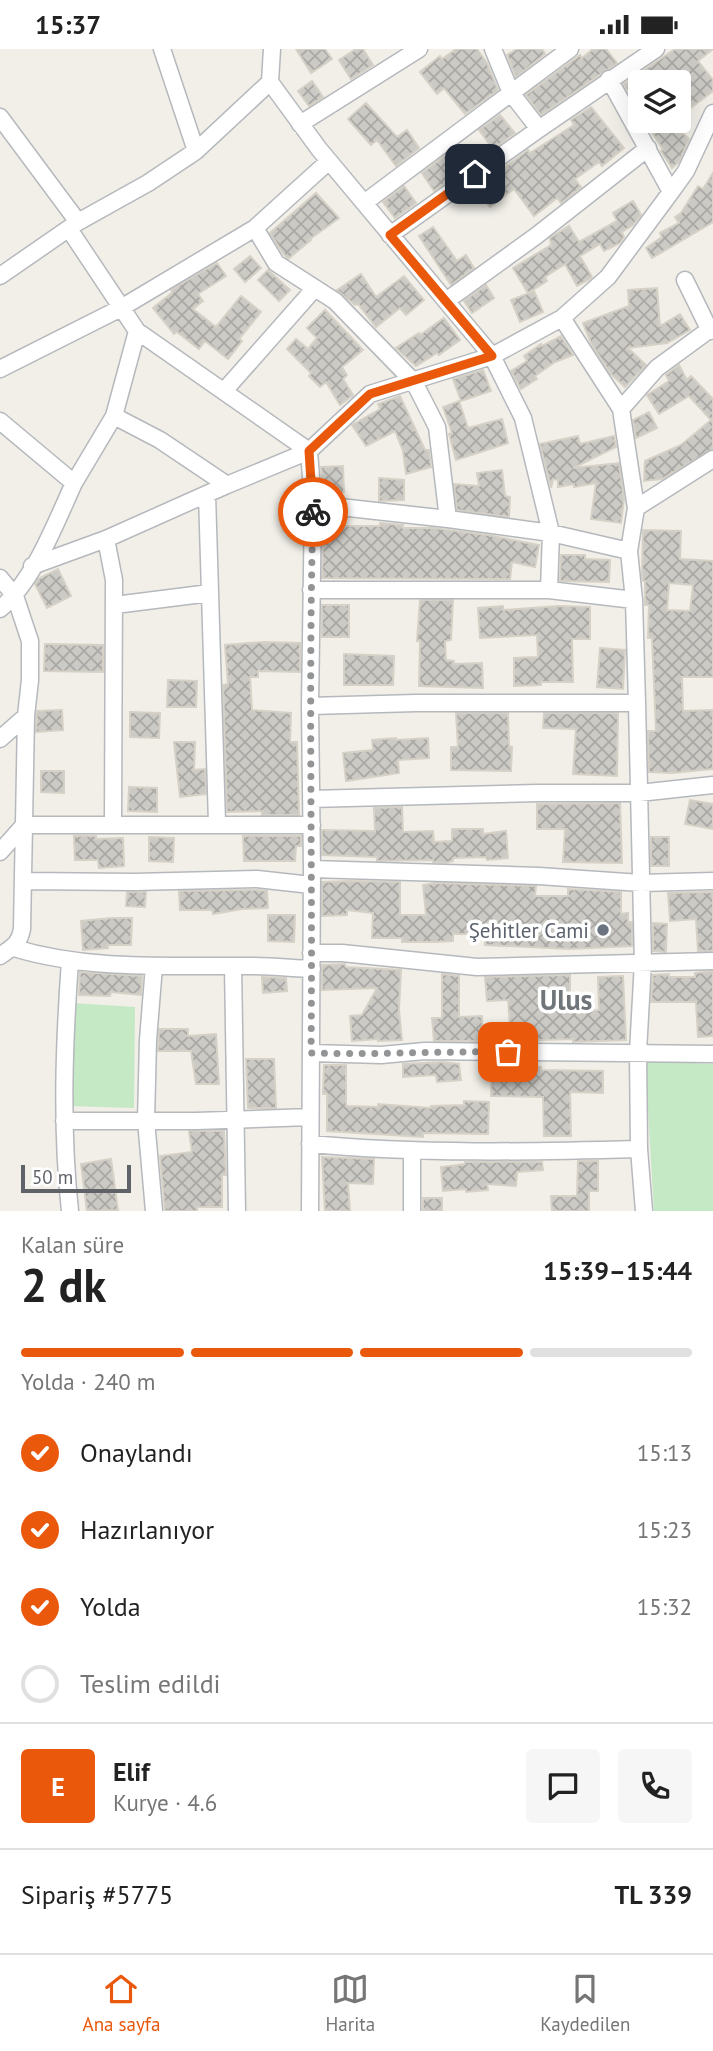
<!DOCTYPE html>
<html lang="tr">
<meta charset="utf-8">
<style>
body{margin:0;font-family:"PT Sans",sans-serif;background:#f6f6f6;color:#222;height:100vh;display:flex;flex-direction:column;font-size:26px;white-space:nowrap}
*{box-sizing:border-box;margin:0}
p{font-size:23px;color:#767676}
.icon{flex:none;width:38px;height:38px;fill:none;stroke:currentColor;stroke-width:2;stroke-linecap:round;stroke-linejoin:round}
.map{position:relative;height:1162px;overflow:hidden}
.side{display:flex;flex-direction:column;background:#fff;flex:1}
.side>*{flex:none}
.buttons{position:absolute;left:628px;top:21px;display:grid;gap:14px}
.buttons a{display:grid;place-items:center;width:63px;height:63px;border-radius:7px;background:#fff;box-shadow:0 7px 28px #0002;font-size:35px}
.scale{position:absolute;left:21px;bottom:18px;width:110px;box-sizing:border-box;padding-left:7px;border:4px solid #5f6368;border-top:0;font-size:19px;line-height:24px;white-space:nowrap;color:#5f6368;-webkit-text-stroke:5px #fff;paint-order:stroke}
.pin{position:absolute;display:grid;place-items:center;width:60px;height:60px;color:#fff;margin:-30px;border-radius:14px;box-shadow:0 4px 10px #0006}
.courier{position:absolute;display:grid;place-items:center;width:70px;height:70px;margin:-35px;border:5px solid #ea580c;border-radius:50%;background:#fff;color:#222;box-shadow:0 2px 9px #0007}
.overview em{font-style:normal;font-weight:800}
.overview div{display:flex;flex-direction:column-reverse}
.overview{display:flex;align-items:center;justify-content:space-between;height:119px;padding:0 21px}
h1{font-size:46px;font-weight:800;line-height:52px}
.bar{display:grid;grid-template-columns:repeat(4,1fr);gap:10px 7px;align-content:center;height:84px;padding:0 21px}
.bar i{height:9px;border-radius:5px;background:#e0e0e0}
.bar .on{background:#ea580c}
.bar p{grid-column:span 4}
.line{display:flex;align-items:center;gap:18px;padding:0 21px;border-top:2px solid #e0e0e0}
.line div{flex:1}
.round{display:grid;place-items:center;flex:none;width:74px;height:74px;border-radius:7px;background:#f6f6f6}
ol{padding:0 21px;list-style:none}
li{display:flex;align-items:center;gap:21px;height:77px}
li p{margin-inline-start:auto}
li .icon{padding:7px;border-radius:50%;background:#ea580c;color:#fff;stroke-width:4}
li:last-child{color:#767676}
li i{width:38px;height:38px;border:4px solid #e0e0e0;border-radius:50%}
.status{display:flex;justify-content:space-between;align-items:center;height:49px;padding:0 35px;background:#fff;direction:ltr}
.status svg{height:19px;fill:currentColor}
.tab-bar{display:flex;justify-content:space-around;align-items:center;height:98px;border-top:2px solid #e0e0e0;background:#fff;font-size:19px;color:#767676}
.tab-bar a{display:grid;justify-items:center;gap:4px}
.tab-bar .on{color:#ea580c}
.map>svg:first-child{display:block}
.grass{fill:#c5e8c5}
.building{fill:url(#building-cross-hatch);stroke:#d6d1c6;stroke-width:2;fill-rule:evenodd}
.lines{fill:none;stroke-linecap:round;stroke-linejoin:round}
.street-casing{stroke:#b5b8bc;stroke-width:19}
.street{stroke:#fff;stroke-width:16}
.done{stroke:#929495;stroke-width:7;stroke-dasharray:0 12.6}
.route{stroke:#ea580c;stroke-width:9}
.worship-dot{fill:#6b7280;stroke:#fff;stroke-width:2.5}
.labels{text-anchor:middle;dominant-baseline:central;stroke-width:7;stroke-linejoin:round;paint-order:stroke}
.worship-label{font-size:21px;fill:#5b616d;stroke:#fff;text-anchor:end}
.district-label{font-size:28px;font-weight:bold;fill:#70757a;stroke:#fff}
</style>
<div class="status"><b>15:37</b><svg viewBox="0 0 49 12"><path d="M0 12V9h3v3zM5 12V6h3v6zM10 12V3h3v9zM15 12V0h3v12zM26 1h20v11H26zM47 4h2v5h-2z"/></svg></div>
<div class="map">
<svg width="713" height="1162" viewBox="0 0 713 1162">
<defs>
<pattern id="building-cross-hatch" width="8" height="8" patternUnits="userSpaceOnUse" patternTransform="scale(1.75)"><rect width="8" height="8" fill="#cccac5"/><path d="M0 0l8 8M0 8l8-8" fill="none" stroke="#a9a8a4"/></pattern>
</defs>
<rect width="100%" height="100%" fill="#f1efe8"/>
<path class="grass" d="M72,954l63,4 -1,101 -65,-2z
M645,1012l68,3v147h-59z"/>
<path class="building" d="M296,0h29l7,10 -21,14z
M356,0h7l10,16 -22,14 -12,-19z
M456,0h21l10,14 11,27 -33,24 -21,-26 -7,6 -17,-22 20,-16 2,3z
M517,0h25l3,5 -29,23 -9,-22z
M593,0h13l11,14 -76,52 -15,-20 54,-40 2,3z
M675,0h38l-15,12 15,19v11l-34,26v-35h-39v33l-16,-31z
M312,32l11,16 -14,9 -11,-15z
M366,54l31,34 10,-7 12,18 -23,18 -19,-26 -6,5 -23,-26z
M591,58l33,41 -22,18 -3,-4 -24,17 6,8 -20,16 -4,-5 -23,18 -20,-27 -24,18 -14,-18 52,-39 2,3 44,-28 -3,-5z
M500,66l15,18 -22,16 -14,-19z
M644,72h28l17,18 -10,23 -7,6 -11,-17 2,-2z
M451,102l13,18 -30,22 -12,-18z
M713,124v49l-61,36 -6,-10 16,-11 -2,-4 19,-10 -4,-6 6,-4 17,-27 5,3z
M404,137l12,17 -21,15 -12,-16z
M316,144l23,25 -29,21 1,1 -23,19 -6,-7 -12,-19z
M633,152l8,14 -8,10 -11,7 2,5 -4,6 -16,8 -4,-7 -20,12 12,21 -2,2 -13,7 -12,-22 -20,13 2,4 -19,12 -15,-25 38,-23 -1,-7 19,-12 10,16 38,-21 -4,-8z
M433,178l24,34 9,-6 8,13 -23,17 -32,-49z
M250,207l11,12 -16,14 -11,-13z
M217,214l9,13 -28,18 5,7 -10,8 23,18 25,-31 20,16 -22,27 3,2 -14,18 -23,-18 -6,8 -22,-17 -3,2 -21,-26 20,-16 -2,-2z
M268,221l22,20 -11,11 -21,-21z
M361,225l15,23 28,-21 20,24 -18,15 -6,-7 -24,19 -18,-23 -3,1 -18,-15z
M486,236l8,13 -22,15 -8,-12z
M657,239l3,38 20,-12 10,16 -23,13 -39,5 18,17 -21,22 -15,-14 -19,-30 -8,-20 46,-17 -1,-16z
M534,242l9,21 -23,10 -9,-22z
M325,261l38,40 -21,17 5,8 -4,4 10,16 -13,10 -14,-23 -6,5 -11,-11 2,-3 -24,-24 9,-10 12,10 9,-11 -10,-10z
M444,269l16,22 -21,15 -2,-2 -21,13 -20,-18 23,-15 1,2z
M561,287l12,19 -18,7 -20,14 2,3 -16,10 -10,-18 16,-10 -3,-5 17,-12 1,2z
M679,316l8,15 4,-4 22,23v50l-51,30 -18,2 1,-20 36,-16 30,-25 -22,-24 -30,18 -12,-19 22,-14 -3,-6z
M483,321l8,21 -30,10 -8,-22z
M400,347l25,54h4l2,17 -25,7 -3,-23 -8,-20 -29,15 -14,-21 28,-16 -2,-5z
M459,352l9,27 34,-9 6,24 -52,17 -7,-26 3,-1 -9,-26z
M649,363l8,16 -21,10 -3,-18z
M578,387l2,8 34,-8 2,11 -43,21 46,-5 5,36 -3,24 -30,-4 5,-36 -22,4v-3l-16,3v-7l-5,-1 -2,9 -11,-44z
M343,417l1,26 -21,1 -2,-26z
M502,421l3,26 5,1 -1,20 -52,-7 -3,-26 25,2 -2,-13z
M379,429l25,2v20l-25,1z
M380,474l23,2v3h30l55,7 51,10 -4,22 -23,-5 -2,17 -188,-1 1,-52h57z
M643,481l38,1 -1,28 33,2v116h-31l1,34 30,-1v59l-41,4 -23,-1 -1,-41h8l-4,-93h-4l1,-33h-4v-24h-2l-1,-5zM669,534l24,2 -3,26 -23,-1z
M561,506h24v4l25,1 -1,22 -49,-1z
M58,520l13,27 -24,12 -12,-24 3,-5z
M420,551h33l-2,40 -6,1 1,19 8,1v3l28,-1 1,25 -64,-2 1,-45h-3z
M322,556h27v32h-27z
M503,557v4l55,-4 32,1v32h-18l1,43h-32v3l-27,1v-28l24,-1 -1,-22 -57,3 -2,-30z
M264,593l36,1v29l-42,-1v6h-8l2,33 39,3 -1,29h7l2,73h-37v-4l-35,1 -4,-127 5,-1 -3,-39z
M45,595l58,1v27l-59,-1z
M600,599l25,2 -2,39 -26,-2z
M344,605l50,2 -1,29h-49z
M168,631l29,1 -1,26h-29z
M62,661l1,20 -27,2 1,-21z
M130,663l30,1 -1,25 -29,-1z
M456,664h52l1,33 3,1 -1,24 -60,-1v-23h7z
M544,664h74l-1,63 -44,-2 3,-45 -33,-1z
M396,689v2l32,-2 1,20 -31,2 1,13 -53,8 -3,-28 30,-3 -1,-10z
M174,693h21l-1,28 11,-1 1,25 -26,3z
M41,722h23v22l-23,-1z
M129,738l28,1v24l-29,-1z
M690,751l23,4v25l-28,-5z
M620,754l2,60 -59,-1 2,-33h-28v-25z
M402,758l1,25 30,-1 1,11 18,-1v-12h31v5l23,-3 2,27 -21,2 -1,-3 -33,1v3l-8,2 -12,-1v-2l-56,1v-4l-55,-2v-25l53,1 -1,-23z
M74,787h22v3l27,-1 1,28 -25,2 -1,-8h-23z
M243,787h58v10h-5l-1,15h-51z
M149,788l25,1 -1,24 -24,-1z
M651,788h18v29h-18z
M350,832l50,1v33h26l-3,-30 12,-2 101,3 -1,10h33v-7l53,3v22l7,-1v9h4v24l-63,3 -84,-4v-11h-32v7l-18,1h-33v-4h-30l1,-25 -26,-3v5l-25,1v-34z
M257,841l10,1 1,17 -26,1 -29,5 -1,-4h-32l-1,-19z
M127,843h19l-1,15 -19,-1z
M713,843v59h-15l-2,-32 -26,2 -2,-28z
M268,866h27l-1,27 -26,-1z
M112,869h20l-1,27h-24l1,3 -25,2 -2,-29z
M653,874l14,1 -1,28 -13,-1z
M345,915l1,3 55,3 -2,40 3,30 -24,1v-2l-26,2 -2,-25 12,-1 15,-27 -55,2v-25z
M713,922v65l-15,1 -2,-35h-45l2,-27 16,-1v3h26v-4z
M80,923l62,4 -1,19 -30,-3 -1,4 -31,-1z
M442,925l17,2v41l23,-1 1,25h-49l-2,-23h10z
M570,926v36l29,-1 -1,-33 25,-1 3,64 -53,2v-3l-62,2 -3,-41 -21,1 -2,-24z
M262,928l24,1 1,13 -24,2z
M159,980h29v7l28,-2 3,50h-23l-5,-33h-33z
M246,1010h28l2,49h-28z
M442,1013l17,2 2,16 -24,2 -1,-7 -33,2v-13z
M324,1016h22v40l2,1 30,1v-3l53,4v-2l33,-1v-4l25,1 -1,32 -65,-1v4l-96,-6v-37h-4z
M492,1016l49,2v3l62,1v22l-33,-1 1,44h-27l-1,-39 -52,-1z
M189,1082h35l2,44h-4v32h-25v4h-32l-5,-55 32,-4z
M322,1108l52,2 -1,25 -25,-1 2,28h-25z
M111,1110l7,51 -31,1 -6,-47z
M578,1112h20v30h-9v20h-37l-1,-15h26z
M465,1113h77l1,8 -26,2 -1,14 -29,-2 1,6 -22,2v-3l-23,2 -2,-24 24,-3z
M423,1149h19v13h-19z"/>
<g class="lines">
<defs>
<path id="street" d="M162,0l34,102
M272,0l-2,33 49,67 173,207 31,62 28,115 -2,57
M493,0l18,44 28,36
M609,30l62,113
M0,68l78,105
M300,75l119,-75
M364,154l206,-154
M255,179l21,35 59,38 79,81 23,45 11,92
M69,180l68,102 172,120
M390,186l149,-106 117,-80
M0,227l78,-54 70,-39 48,-32 74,-69
M685,231l25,51
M446,252l90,-65 112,-88
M562,269l59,91 15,99 -7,43 5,49 3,103 6,259 -5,90 1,97 5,62
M0,320l121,-61 134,-80 74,-67
M224,342l91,-103
M621,360l36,-41 56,-41
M114,367l23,-85
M0,372l74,62c-19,41 -39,96 -74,126
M309,402l4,53 -3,202 2,163 -2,342
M74,434l40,-67 46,24 67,45
M207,445l10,329
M313,455l135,15 103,14 78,18
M636,459l77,-49
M106,490l8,41 -1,244
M32,517l74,-27 121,-54 82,-34 61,-57 122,-38 70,-38 46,-41 63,-85 15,-21 27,-58
M0,529l15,18 15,45v39l-4,36 -4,213c-3,16 -10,18 -22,27
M311,541h238l85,10
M115,556l95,-12
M310,657l106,-3h221
M0,690l26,-23
M311,750l227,-6h101l74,-8
M0,803l24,-27h288
M312,820l227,7 102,7 72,-2
M23,832l111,1 123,-3 54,6
M14,899c76,23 155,17 234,18 21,0 42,2 64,3
M311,904h31l135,14 236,-6
M70,912c-6,83 -9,167 0,250
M233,917l4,245
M311,1004l70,2 44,-4 288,3
M64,1072h132l114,-4
M310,1095c110,10 219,8 329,5
M412,1102v60
M154,1162l-8,-91 2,-80 6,-74"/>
</defs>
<use href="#street" class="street-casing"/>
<use href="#street" class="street"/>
</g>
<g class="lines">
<path class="done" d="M313,463c-5,180 0,360 -2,541 66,2 131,-2 197,-1"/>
<path class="route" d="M313,463l-4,-61 61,-57 122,-38 -102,-121 85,-61"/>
</g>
<circle class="worship-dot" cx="603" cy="881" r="7"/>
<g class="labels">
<g class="worship-label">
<text x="589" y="881">Şehitler Cami</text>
</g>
<g class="district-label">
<text x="566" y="950">Ulus</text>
</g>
</g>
</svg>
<div class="buttons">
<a><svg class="icon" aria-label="layers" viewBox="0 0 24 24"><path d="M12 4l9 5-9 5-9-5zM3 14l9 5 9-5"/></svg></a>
</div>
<div class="scale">50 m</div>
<div class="pin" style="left:508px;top:1003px;background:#ea580c"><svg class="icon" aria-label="bag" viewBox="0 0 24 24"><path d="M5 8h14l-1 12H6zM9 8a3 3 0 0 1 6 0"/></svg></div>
<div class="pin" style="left:475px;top:125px;background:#1f2937"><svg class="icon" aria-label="home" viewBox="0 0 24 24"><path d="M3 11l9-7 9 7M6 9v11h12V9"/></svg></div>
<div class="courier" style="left:313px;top:463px"><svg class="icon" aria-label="bike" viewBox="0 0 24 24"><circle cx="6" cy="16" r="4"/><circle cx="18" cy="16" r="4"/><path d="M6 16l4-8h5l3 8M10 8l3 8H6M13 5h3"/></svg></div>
</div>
<section class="side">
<div class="overview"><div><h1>2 dk</h1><p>Kalan süre</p></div><em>15:39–15:44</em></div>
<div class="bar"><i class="on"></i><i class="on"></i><i class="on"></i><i></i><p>Yolda · 240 m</p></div>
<ol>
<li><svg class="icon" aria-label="check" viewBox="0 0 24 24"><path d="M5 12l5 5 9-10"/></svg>Onaylandı<p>15:13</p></li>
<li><svg class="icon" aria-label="check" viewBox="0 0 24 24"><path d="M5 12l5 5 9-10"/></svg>Hazırlanıyor<p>15:23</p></li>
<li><svg class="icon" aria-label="check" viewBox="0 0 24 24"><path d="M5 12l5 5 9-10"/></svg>Yolda<p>15:32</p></li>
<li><i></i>Teslim edildi</li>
</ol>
<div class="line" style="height:126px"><b class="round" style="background:#ea580c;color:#fff">E</b><div><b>Elif</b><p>Kurye · 4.6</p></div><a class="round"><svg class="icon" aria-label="chat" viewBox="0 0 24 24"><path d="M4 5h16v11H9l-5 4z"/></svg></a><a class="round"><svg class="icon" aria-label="phone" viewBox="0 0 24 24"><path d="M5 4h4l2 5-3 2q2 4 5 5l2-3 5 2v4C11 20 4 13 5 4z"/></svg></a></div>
<div class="line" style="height:91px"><div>Sipariş #5775</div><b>TL 339</b></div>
</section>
<nav class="tab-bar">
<a class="on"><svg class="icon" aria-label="home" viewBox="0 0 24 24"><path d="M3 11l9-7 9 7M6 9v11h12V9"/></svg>Ana sayfa</a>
<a><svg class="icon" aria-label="map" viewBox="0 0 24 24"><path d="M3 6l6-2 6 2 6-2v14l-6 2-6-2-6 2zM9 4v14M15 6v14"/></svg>Harita</a>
<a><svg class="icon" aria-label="saved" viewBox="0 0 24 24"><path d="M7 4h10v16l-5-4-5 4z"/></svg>Kaydedilen</a>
</nav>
